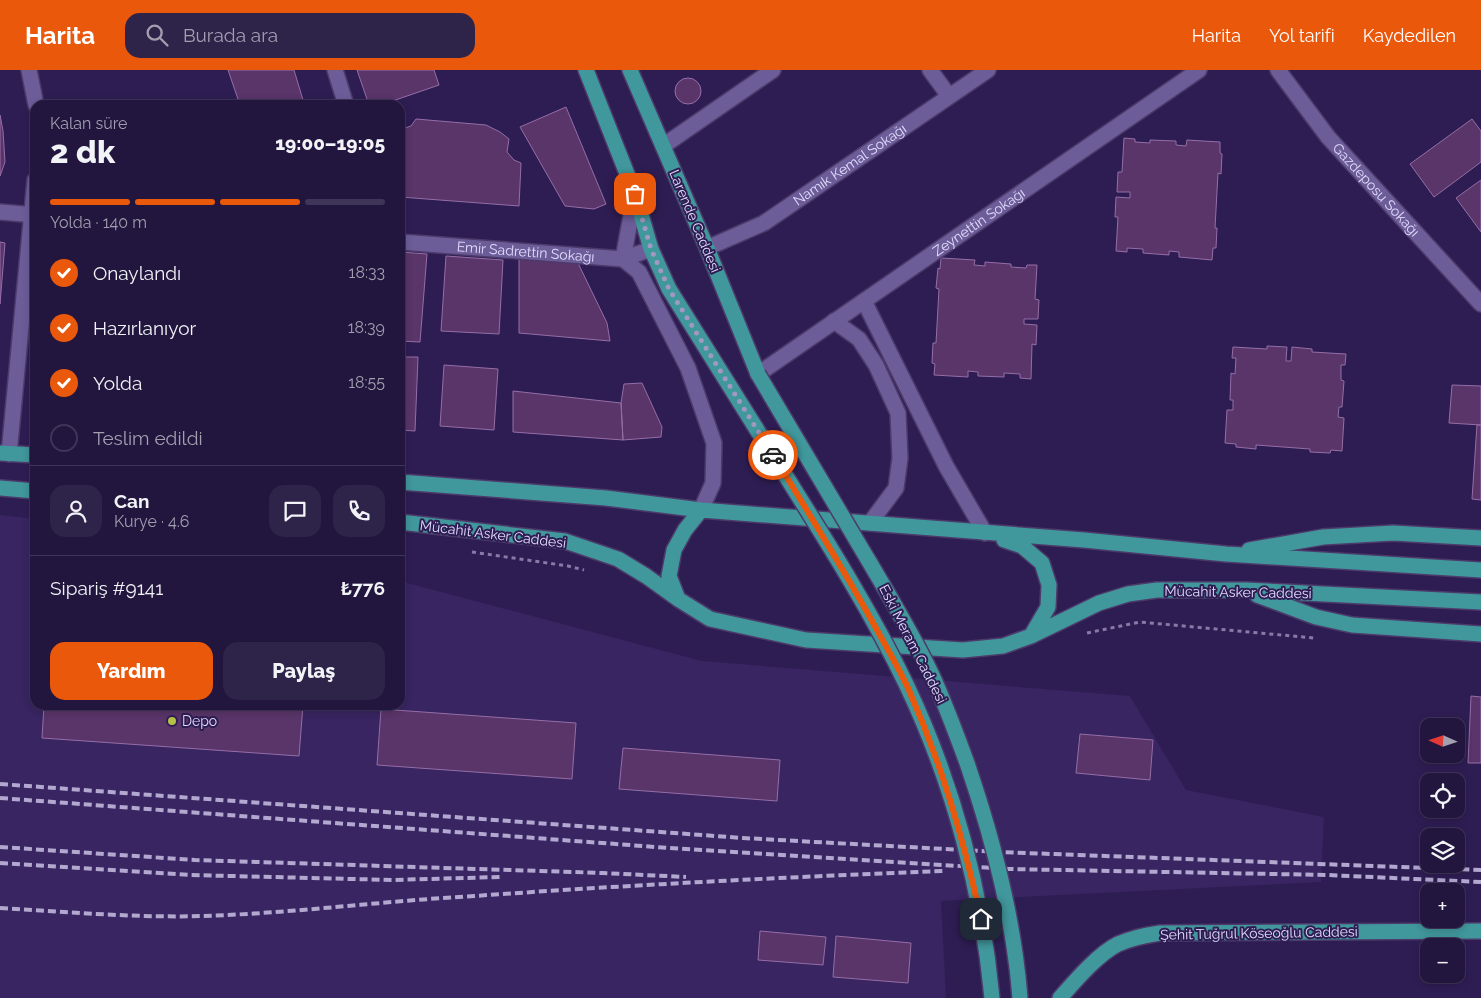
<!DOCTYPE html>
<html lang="tr">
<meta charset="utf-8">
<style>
body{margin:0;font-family:Raleway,sans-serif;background:#2e2349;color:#f1f3f6;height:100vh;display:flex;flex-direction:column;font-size:19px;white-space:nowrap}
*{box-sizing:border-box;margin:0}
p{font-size:16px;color:#a29fb0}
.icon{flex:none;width:28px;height:28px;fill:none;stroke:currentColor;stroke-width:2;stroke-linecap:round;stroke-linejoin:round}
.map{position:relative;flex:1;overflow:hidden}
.sheet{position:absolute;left:30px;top:30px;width:375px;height:610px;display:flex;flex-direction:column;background:#22163e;border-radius:15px;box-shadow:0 2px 8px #0003,0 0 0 1px #3f3558}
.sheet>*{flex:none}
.needle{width:32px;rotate:273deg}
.fabs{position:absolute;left:1420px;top:648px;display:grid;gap:10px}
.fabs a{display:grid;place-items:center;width:45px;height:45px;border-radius:10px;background:#22163e;box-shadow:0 2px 8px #0003,0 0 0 1px #3f3558;font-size:25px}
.pin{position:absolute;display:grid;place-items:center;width:42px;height:42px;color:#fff;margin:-21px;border-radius:10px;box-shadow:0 2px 8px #0006}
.courier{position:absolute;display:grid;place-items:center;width:50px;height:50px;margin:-25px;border:4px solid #ea580c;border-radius:50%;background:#fff;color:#222;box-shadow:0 1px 6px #0007}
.head em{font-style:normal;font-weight:800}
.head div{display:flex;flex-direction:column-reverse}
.head{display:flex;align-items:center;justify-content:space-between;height:85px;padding:0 20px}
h1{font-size:32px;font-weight:800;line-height:38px}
.bar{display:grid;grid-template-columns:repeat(4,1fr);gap:8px 5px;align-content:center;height:60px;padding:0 20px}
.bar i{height:6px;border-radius:4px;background:#3f3558}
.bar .current{background:#ea580c}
.bar p{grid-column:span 4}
.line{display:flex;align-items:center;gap:12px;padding:0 20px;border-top:1px solid #3f3558}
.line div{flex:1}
.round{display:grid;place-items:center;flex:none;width:52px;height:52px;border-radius:15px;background:#2e2349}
ol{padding:0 20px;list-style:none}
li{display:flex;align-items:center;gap:15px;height:55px}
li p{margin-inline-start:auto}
li .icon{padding:5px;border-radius:50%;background:#ea580c;color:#fff;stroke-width:4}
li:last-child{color:#a29fb0}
li i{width:28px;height:28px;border:2px solid #3f3558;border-radius:50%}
.action{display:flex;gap:10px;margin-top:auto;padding:10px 20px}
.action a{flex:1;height:58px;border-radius:15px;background:#ea580c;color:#fff;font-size:20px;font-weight:800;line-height:58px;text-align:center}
.action a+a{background:#2e2349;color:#f1f3f6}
header{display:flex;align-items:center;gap:30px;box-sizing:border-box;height:70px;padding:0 25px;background:#ea580c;color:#fff}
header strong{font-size:24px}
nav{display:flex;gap:28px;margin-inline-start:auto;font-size:18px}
.search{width:350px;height:45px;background:#2e2349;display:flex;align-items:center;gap:12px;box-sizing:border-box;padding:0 18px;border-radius:15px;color:#a29fb0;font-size:19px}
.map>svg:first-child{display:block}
.built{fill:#382561}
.building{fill:#593569;stroke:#956ea7}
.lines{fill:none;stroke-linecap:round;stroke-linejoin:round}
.minor-casing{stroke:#4c3a6a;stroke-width:18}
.major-casing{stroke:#4c3a6a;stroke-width:18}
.path{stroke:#867aa6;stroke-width:3;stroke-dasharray:4 4;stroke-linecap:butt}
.minor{stroke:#6c5d99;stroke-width:15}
.major{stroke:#40979c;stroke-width:15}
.rail{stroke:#b2a8d0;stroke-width:4;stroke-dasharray:8 4;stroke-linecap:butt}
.major-bridge-casing{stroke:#4c3a6a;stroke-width:18;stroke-linecap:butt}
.major-bridge{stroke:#40979c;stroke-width:15}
.done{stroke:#a398c2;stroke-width:5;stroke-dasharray:0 9}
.route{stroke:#ea580c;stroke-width:6}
.poi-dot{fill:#b6c149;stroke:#2e1d53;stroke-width:2}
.labels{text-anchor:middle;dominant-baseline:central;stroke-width:4;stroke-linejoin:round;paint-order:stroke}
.street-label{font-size:14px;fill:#e2dbfd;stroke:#2e1d53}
.poi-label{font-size:14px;fill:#e2dbfd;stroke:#2e1d53;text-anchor:start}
</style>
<header>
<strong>Harita</strong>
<div class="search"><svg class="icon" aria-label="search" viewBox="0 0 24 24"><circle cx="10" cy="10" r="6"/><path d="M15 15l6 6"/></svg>Burada ara</div>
<nav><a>Harita</a><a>Yol tarifi</a><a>Kaydedilen</a></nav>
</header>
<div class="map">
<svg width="1481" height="928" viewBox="0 0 1481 928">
<rect width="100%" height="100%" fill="#2e1d53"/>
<path class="built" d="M0,445l35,4v186h365v-124l302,80 428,35 56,94 138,27 -3,65 -380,19 5,97h-946z"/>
<path class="building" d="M228,0h66l9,30 -15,5h-19l-2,-3 -16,3h-11z
M357,0h77l5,15 -58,20h-12z
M675 21a13 13 0 1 1 26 0a13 13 0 1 1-26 0Z
M566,37l40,97 -12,5 -29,-3 -45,-79z
M0,45l3,16 2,31 -5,14z
M416,49l70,6 14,7 9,7 -2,13 7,8 7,3 -2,43 -119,-9v-57h3l2,-12 6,-2z
M1472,49l9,12v31l-47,35 -24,-33z
M1124,68l11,1v3l15,1v-3l26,1v4l10,1 1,-6 33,2v11l2,1 -1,20 -3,-1 -3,55h2l-1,20h-3l-1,12 -33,-3v-5l-10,-1v4l-26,-2v-4l-16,-1v4l-11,-1 2,-34h-3l1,-20 14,1v-6h-13l1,-20h4z
M1481,110v52l-25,-34z
M0,172l5,1 -5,61z
M400,182l27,2 -7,88 -20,-1z
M446,186l57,4 -4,74 -58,-3z
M519,186l59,7 29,60 3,18 -91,-8z
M941,188l34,2 -1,5 11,1v-4l26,2v3l15,1 1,-3h10l-2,34 4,1 -1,19h-14v5l13,1 -1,20 -4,-1 -1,35 -11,-1v-4l-16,-1v4l-26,-1v-4l-10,-1v6l-34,-2 1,-11 -3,-1 1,-20h3l3,-54 -3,-1 2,-20 2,1z
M1267,276l20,1 -1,14h5l1,-14 20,2v3l34,2 -1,11h-4v15l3,1 -2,26h-3l-1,10 6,1 -2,33 -11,-1 -1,3 -20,-1v-3l-54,-4v4l-20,-2v-3l-11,-1 2,-33h6v-10h-3l1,-27 4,1 1,-16h-4l1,-11 34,2z
M400,287h18l-3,74 -15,-1z
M444,295l54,4 -4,61 -54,-4z
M642,313l20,44 -1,10 -38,3 -2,-37 3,-19z
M1452,315l29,1v39l-32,-2z
M513,321l108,12 2,37 -110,-8z
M1477,355h4v75l-9,-1z
M1471,626l10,1v66h-13z
M44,635h259l-4,51 -257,-18z
M381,639l195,14 -4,56 -195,-14z
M1080,664l73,6 -3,40 -74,-7z
M623,678l157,12 -3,41 -158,-12z
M760,861l66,6 -3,28 -65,-5z
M836,866l75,7 -3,40 -75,-6z"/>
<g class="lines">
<defs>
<g id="minor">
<path d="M29,0l7,35"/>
<path d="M335,0l11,35"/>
<path d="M930,0l19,26"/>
<path id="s1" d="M1278,0l50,67 153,167"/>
<path d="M663,76l110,-76"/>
<path d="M635,124l-12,65 16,13 49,96 26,75 -1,40 -12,27"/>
<path d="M0,142l35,3"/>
<path id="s2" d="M400,172l223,17 28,-10"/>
<path id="s3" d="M707,178l57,-25 224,-153"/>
<path d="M864,231l82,165 39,67"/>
<path d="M834,251l25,18 17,26 22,48 2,45 -4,30 -26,35"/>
<path id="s4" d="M758,304l441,-304"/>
<path d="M9,384l26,-274"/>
</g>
<path id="major" d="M586,0l49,124 16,55 18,40
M630,0l77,178 51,126
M0,383l35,2
M400,412l206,16 95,12 383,30 142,14 255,16
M0,418l35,3
M400,452l165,19 53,18 28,17 32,23 32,20 96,21 157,10 40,-4 28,-10 68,-33 29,-9 29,-4h89l235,12
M1004,470l18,6 20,17 7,22 -1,22 -17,29
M1249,480l74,-13 70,-4 88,5
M1257,525l59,22 36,8 129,9
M678,529l-9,-23 5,-26 11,-20 16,-20
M1060,928c15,-17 38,-44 58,-54 14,-6 28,-9 42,-11l321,-2"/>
</defs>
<use href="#minor" class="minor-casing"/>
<use href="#major" class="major-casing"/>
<path class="path" d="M472,482l96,14 16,4
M1087,563l53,-11 174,16"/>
<use href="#minor" class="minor"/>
<use href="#major" class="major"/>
<path class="rail" d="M0,714l743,54 256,14 482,18
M0,728l669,50 339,21 319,6 154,7
M0,777l195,13 408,13 83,4
M0,793l190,12 203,5 107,-3
M0,838c68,4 136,10 204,8 90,-3 180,-15 270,-20 156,-11 313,-19 469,-25"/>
<defs>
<path id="major-bridge" d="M669,219c40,64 80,128 120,192 42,67 84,134 118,205 46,97 75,205 85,312
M758,304c32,54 64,108 96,162 27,46 55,91 78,139 13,28 24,58 35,88 26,76 47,155 53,235"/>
</defs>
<use href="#major-bridge" class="major-bridge-casing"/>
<use href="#major-bridge" class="major-bridge"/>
</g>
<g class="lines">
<path class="done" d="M635,124l16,55 18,40 104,166"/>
<path class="route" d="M773,385c34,55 68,110 99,166 12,22 25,44 36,67 34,77 55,149 73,231"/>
</g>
<circle class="poi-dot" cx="172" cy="651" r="5"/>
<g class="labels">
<g class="street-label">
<text stroke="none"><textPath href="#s3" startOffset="166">Namık Kemal Sokağı</textPath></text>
<text stroke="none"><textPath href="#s1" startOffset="155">Gazdeposu Sokağı</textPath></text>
<text transform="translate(695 151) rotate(67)">Larende Caddesi</text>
<text stroke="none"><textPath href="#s4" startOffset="268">Zeynettin Sokağı</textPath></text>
<text stroke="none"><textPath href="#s2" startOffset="126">Emir Sadrettin Sokağı</textPath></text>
<text transform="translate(493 464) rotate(7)">Mücahit Asker Caddesi</text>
<text transform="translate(1238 522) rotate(1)">Mücahit Asker Caddesi</text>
<text transform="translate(913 574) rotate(63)">Eski Meram Caddesi</text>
<text transform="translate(1259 863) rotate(-1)">Şehit Tuğrul Köseoğlu Caddesi</text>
</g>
<g class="poi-label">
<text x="182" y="651">Depo</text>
</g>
</g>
</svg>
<div class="fabs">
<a><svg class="needle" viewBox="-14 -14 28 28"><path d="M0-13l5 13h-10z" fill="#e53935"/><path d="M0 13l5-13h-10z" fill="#a29fb0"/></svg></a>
<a><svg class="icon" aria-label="locate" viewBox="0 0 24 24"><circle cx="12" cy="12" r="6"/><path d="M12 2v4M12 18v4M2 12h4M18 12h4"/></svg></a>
<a><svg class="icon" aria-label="layers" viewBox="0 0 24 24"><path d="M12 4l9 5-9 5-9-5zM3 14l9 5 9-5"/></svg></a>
<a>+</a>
<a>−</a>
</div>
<div class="pin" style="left:635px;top:124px;background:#ea580c"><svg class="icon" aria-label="bag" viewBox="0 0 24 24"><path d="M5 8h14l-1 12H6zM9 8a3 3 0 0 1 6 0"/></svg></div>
<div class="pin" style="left:981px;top:849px;background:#1f2937"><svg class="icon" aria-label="home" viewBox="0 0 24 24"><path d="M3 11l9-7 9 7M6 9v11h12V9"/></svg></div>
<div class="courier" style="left:773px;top:385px"><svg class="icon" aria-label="car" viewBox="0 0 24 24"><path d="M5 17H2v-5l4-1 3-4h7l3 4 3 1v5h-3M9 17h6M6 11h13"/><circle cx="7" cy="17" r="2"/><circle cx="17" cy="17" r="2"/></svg></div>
<section class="sheet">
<div class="head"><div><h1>2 dk</h1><p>Kalan süre</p></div><em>19:00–19:05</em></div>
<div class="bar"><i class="current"></i><i class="current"></i><i class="current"></i><i></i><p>Yolda · 140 m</p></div>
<ol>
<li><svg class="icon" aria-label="check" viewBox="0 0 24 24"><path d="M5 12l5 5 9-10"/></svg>Onaylandı<p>18:33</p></li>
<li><svg class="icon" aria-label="check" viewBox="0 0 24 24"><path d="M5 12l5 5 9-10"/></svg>Hazırlanıyor<p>18:39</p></li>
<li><svg class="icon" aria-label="check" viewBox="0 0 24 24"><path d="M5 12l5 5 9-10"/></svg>Yolda<p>18:55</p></li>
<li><i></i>Teslim edildi</li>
</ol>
<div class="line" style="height:90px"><a class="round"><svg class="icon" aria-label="person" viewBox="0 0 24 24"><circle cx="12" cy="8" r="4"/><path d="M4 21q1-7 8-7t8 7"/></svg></a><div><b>Can</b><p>Kurye · 4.6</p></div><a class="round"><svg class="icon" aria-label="chat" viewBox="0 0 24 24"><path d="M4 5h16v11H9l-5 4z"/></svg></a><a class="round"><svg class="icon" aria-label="phone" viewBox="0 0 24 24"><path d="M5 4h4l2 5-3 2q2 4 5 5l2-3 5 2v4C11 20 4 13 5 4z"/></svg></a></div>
<div class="line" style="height:65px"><div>Sipariş #9141</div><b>₺776</b></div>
<div class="action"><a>Yardım</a><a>Paylaş</a></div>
</section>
</div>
